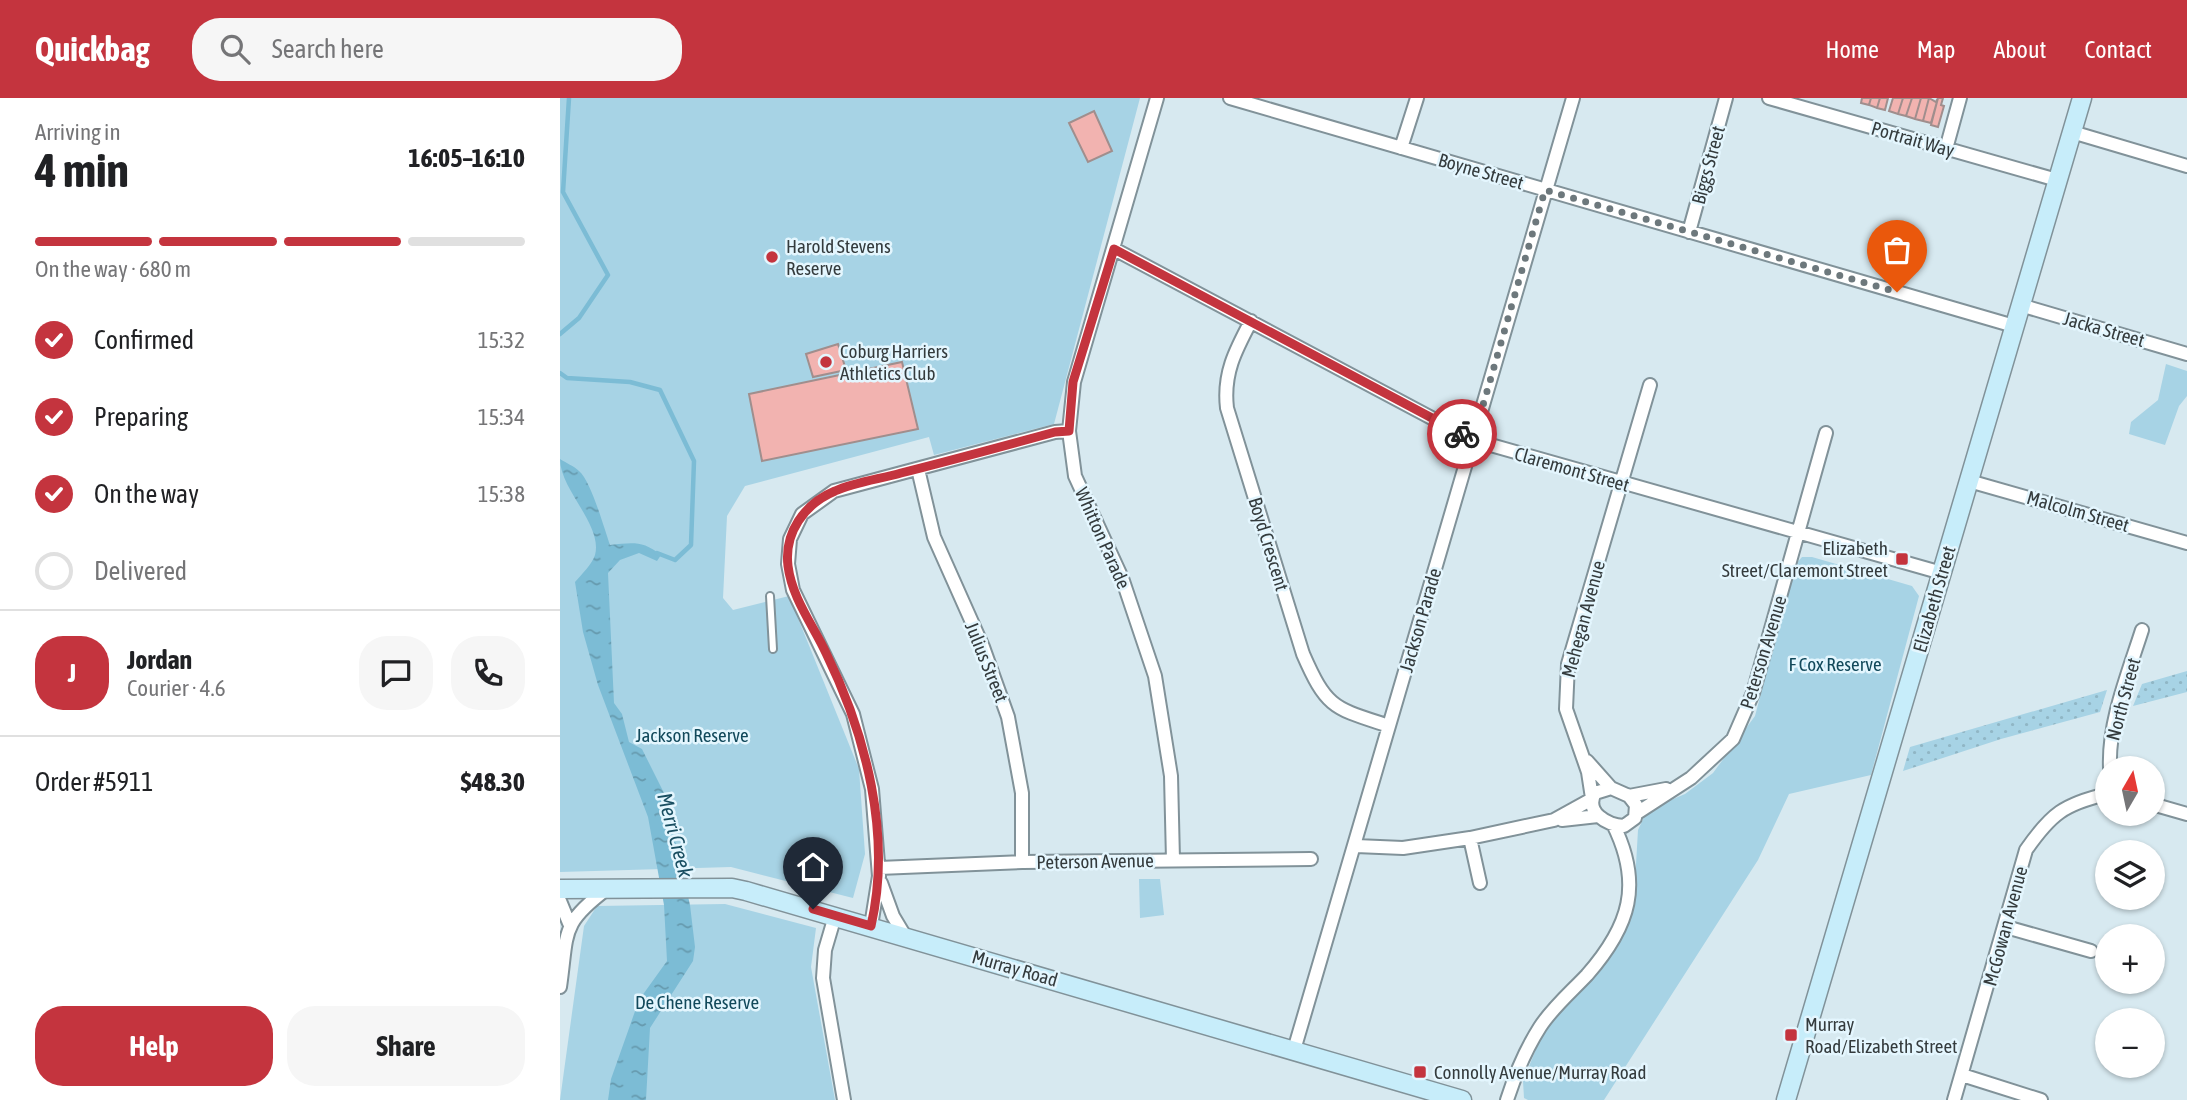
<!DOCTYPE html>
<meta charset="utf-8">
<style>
body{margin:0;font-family:"Asap Condensed",sans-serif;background:#f6f6f6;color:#202124;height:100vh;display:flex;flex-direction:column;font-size:26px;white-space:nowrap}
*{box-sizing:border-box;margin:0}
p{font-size:23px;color:#757577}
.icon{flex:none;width:38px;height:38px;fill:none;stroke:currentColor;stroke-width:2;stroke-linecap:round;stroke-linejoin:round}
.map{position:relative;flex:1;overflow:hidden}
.drawer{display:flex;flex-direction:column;background:#fff;width:560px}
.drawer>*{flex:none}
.needle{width:46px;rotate:9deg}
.buttons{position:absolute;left:1535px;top:658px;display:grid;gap:14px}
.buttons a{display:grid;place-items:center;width:70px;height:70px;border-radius:50%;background:#fff;box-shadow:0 2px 5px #0004;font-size:35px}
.pin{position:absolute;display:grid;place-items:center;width:60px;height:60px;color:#fff;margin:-72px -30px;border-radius:50% 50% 50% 0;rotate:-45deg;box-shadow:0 0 7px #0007}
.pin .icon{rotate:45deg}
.courier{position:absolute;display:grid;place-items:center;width:70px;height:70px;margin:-35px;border:5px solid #c4343e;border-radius:50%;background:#fff;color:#222;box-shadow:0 2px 9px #0007}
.summary em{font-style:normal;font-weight:700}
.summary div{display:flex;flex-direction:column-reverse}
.summary{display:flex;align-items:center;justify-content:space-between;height:119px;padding:0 35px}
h1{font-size:46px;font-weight:700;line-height:52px}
.bar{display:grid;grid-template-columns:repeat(4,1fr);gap:10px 7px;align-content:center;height:84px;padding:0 35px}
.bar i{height:9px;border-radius:5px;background:#e0e0e0}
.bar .active{background:#c4343e}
.bar p{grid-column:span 4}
.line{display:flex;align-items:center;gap:18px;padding:0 35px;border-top:2px solid #e0e0e0}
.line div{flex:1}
.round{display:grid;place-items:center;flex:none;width:74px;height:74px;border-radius:28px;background:#f6f6f6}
ol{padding:0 35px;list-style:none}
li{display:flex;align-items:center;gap:21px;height:77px}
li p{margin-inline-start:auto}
li .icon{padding:7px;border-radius:50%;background:#c4343e;color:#fff;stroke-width:4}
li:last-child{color:#757577}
li i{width:38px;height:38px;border:4px solid #e0e0e0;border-radius:50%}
.button{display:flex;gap:14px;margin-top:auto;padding:14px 35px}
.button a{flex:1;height:80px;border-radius:28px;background:#c4343e;color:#fff;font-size:28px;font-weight:700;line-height:80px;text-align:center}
.button a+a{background:#f6f6f6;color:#202124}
header{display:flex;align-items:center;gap:42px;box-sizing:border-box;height:98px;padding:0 35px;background:#c4343e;color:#fff}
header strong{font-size:33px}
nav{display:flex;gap:38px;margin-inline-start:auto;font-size:24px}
.search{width:490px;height:63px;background:#f6f6f6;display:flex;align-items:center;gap:18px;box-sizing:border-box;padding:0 24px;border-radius:28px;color:#757577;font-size:26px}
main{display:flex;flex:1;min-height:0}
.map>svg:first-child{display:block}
.grass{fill:url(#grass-dots)}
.green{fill:#a7d3e5}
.water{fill:url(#water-ripples)}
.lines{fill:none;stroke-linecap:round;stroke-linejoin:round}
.stream{stroke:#7cbcd5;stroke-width:4.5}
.building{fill:#f2b3b0;stroke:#a08e8d;stroke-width:2}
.lane-casing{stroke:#819299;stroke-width:10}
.street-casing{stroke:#819299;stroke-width:16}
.secondary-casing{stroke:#819299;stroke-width:21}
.lane{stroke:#fff;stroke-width:6}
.street{stroke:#fff;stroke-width:12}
.secondary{stroke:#c7edfa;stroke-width:18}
.done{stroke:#6d787c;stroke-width:7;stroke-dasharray:0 12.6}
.route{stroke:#c4343e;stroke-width:9}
.poi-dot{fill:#c4343e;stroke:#e4f6fe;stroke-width:2.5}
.labels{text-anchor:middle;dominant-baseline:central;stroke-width:5;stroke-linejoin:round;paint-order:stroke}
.street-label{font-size:19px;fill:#343b3d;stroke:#e4f6fe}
.poi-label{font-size:19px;fill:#343b3d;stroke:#e4f6fe;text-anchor:start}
.park-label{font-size:19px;fill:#12495b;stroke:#e4f6fe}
.water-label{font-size:21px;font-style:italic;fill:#194e61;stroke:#e4f6fe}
</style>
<header>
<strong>Quickbag</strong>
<div class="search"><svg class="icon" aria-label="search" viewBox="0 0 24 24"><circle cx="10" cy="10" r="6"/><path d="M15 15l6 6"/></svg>Search here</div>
<nav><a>Home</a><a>Map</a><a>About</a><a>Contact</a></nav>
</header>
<main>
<section class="drawer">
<div class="summary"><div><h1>4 min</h1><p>Arriving in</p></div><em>16:05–16:10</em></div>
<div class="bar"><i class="active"></i><i class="active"></i><i class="active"></i><i></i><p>On the way · 680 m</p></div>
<ol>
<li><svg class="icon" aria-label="check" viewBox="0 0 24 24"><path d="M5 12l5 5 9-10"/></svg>Confirmed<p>15:32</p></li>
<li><svg class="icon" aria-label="check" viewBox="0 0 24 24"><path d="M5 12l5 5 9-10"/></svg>Preparing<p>15:34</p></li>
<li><svg class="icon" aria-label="check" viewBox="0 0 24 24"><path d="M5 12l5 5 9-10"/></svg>On the way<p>15:38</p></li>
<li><i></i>Delivered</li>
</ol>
<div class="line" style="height:126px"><b class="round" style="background:#c4343e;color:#fff">J</b><div><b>Jordan</b><p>Courier · 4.6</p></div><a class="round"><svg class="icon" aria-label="chat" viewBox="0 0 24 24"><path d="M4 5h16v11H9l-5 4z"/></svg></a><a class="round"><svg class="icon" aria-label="phone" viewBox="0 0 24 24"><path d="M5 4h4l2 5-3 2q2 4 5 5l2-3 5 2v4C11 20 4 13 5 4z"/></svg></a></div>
<div class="line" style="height:91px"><div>Order #5911</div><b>$48.30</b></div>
<div class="button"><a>Help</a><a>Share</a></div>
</section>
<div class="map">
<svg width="1627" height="1002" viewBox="0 0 1627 1002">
<defs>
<pattern id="grass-dots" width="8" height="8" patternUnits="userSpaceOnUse" patternTransform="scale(1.75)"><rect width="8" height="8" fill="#a7d3e5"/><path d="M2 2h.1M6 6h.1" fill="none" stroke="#90b6c5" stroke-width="1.8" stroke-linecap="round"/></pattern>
<pattern id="water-ripples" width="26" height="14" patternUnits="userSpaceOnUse" patternTransform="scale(1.75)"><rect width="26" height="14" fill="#7cbcd5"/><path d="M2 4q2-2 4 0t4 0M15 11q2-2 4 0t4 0" fill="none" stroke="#669aae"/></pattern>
</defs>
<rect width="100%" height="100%" fill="#d7e9f0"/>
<path class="grass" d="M1627,573v21l-54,14 9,-22z
M1547,592l-7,22 -99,27 -98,32 7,-24z"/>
<path class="green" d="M0,0h580l-86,326 -120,31 -5,-18 -184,49 -18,30 -4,82 10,12 56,-14 70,173 6,85 -12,44 -122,-31 -171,5z
M1606,266l21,7v25l-8,10 -14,39 -36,-11 2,-12 27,-22z
M1242,459h10l100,29 7,10 -48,179 -82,19 -31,66 -154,240h-76l-4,-2 -1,-17 16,-39 11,-17 67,-77 12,-27 5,-22 4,-69 6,-13 8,-9 33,-14 28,-21 42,-57 40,-151z
M579,781h21l4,36 -24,3z
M165,806l91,24 -5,39 24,133h-275l24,-174 13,-20z"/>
<path class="water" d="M0,361c6,4 14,7 19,12 12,10 25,57 31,74 22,-2 32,-5 51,10l-4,6 -18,-8 -19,7 -12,13 6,130 8,11 7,28 13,7 22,44 26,112 5,42 -2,14 -43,67 -4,72h-38l3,-21 28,-79 28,-39 -3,-56 -16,-88 -50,-132 -15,-53 -8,-50c7,-8 17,-18 20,-27 8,-30 -35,-65 -35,-96z"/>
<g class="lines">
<path class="stream" d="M0,236l19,-16 29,-43 -45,-83 6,-94
M0,275l7,5 63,4 30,8 34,71 -3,84 -16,15 -18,-7"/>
</g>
<path class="building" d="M1302,0h9l-2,7 -8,-2z
M1311,0h9l-3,10 -8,-3z
M1320,0h8l-3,12 -8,-2z
M1333,0h10l-5,16 -9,-3z
M1343,0h9l-6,18 -8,-2z
M1352,0h9l-6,21 -9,-3z
M1361,0h8l-6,23 -8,-2z
M1369,0l7,4 2,-4 -7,25 -8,-2z
M1378,0h5l-2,7 3,1 -6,21 -7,-2z
M534,13l18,40 -24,11 -19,-39z
M278,246l8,26 -33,7 -7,-23z
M342,264l16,67 -156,32 -13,-67z"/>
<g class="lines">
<defs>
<path id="lane" d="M210,498l3,53"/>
<path id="street" d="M597,0l-83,284 -5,49 6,45 47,102 33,98 16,100 2,84
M670,0l784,228
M1209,0l288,82
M1512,34l115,34
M841,50l16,-50
M1386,51l14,-51
M1129,134l37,-134
M554,151l359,191 469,133
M1460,207l167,49
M691,223c-16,30 -28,53 -24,87l76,246c24,55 31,54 86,72
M358,371l16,68 49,110 25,70 14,76v69
M1409,383l218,62
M1027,663l24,27
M1550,670c-2,-46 18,-94 32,-138
M1051,690l18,8 7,9 -1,13 -11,8c-17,-1 -40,-14 -29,-33z
M1069,698l37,-7
M1032,700l-4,-26 -22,-63 2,-45 82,-279
M1592,706l35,10
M1077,715l54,-35 42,-39 20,-46 73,-260
M1002,722l36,-4
M910,740l10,45
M796,748l47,2 67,-10 84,-18 38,-21
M319,770l143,-6 289,-3
M321,785l12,33 12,20
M0,803l9,22
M275,818l-10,34 -2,28 21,122
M311,828l8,-50 -7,-87 -19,-75 -60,-124 -5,-26 2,-25 12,-25 32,-23 221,-59 14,-1
M1446,829l85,24
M0,889c8,-56 0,-63 48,-99
M734,952l279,-952
M1402,977l79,25
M947,1002c8,-25 19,-51 33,-73 13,-20 31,-35 47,-52 43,-49 56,-91 26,-151
M1394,1002l72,-250c25,-36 38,-46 81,-56"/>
<path id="secondary" d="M0,791l172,-1 14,3 716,209
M1226,1002l296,-1002"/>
</defs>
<use href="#lane" class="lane-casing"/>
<use href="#street" class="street-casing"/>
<use href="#secondary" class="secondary-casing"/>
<use href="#lane" class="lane"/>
<use href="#street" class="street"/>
<use href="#secondary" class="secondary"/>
</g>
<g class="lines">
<path class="done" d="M902,336l11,6 72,-250 352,102"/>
<path class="route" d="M253,811l58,17c21,-91 -5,-191 -45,-273 -13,-28 -34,-55 -38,-87 -4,-33 16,-62 47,-75 20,-9 45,-12 66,-18 52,-13 103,-27 154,-41l14,-1 4,-49 41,-133 348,185"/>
</g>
<g class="poi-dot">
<circle cx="212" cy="159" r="7"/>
<circle cx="266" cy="264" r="7"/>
<rect x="1335" y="454" width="14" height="14" rx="3.5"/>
<rect x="1224" y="930" width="14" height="14" rx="3.5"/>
<rect x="853" y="967" width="14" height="14" rx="3.5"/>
</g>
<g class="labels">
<g class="street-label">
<text transform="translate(1353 41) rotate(16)">Portrait Way</text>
<text transform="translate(1148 67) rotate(-75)">Biggs Street</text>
<text transform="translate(921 73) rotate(16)">Boyne Street</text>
<text transform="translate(1544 231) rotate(16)">Jacka Street</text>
<text transform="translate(1012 371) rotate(16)">Claremont Street</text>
<text transform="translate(1518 413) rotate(16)">Malcolm Street</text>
<text transform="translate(543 440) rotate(66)">Whitton Parade</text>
<text transform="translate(709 446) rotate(73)">Boyd Crescent</text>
<text transform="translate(1374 501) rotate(-74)">Elizabeth Street</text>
<text transform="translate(1023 521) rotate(-75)">Mehegan Avenue</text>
<text transform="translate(860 522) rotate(-74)">Jackson Parade</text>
<text transform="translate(1203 554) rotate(-73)">Peterson Avenue</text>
<text transform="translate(427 564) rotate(68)">Julius Street</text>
<text transform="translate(1563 601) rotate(-75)">North Street</text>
<text transform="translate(535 763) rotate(-1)">Peterson Avenue</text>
<text transform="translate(1445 828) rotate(-75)">McGowan Avenue</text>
<text transform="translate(455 870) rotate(16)">Murray Road</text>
</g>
<g class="poi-label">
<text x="226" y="148">Harold Stevens<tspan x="226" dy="22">Reserve</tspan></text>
<text x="280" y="253">Coburg Harriers<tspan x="280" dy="22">Athletics Club</tspan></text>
<text x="1328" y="450" text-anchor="end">Elizabeth<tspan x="1328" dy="22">Street/Claremont Street</tspan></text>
<text x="1245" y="926">Murray<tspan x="1245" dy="22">Road/Elizabeth Street</tspan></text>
<text x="874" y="974">Connolly Avenue/Murray Road</text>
</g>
<g class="park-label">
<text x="1275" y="566">F Cox Reserve</text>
<text x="132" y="637">Jackson Reserve</text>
<text x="137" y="904">De Chene Reserve</text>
</g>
<g class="water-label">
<text transform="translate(116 737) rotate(75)">Merri Creek</text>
</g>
</g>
</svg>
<div class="buttons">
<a><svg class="needle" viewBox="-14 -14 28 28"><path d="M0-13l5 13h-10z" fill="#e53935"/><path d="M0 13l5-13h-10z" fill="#757577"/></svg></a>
<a><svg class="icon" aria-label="layers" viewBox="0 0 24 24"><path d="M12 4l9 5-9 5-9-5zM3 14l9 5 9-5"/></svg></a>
<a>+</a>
<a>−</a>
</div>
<div class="pin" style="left:1337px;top:194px;background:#ea580c"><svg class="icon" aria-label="bag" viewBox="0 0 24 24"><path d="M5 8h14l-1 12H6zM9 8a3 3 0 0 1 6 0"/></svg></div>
<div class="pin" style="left:253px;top:811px;background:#1f2937"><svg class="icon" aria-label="home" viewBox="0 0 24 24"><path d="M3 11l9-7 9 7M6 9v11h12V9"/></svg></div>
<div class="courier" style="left:902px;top:336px"><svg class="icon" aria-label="bike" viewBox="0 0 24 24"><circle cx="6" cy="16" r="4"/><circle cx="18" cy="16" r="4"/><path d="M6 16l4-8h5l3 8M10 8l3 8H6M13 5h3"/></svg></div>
</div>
</main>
